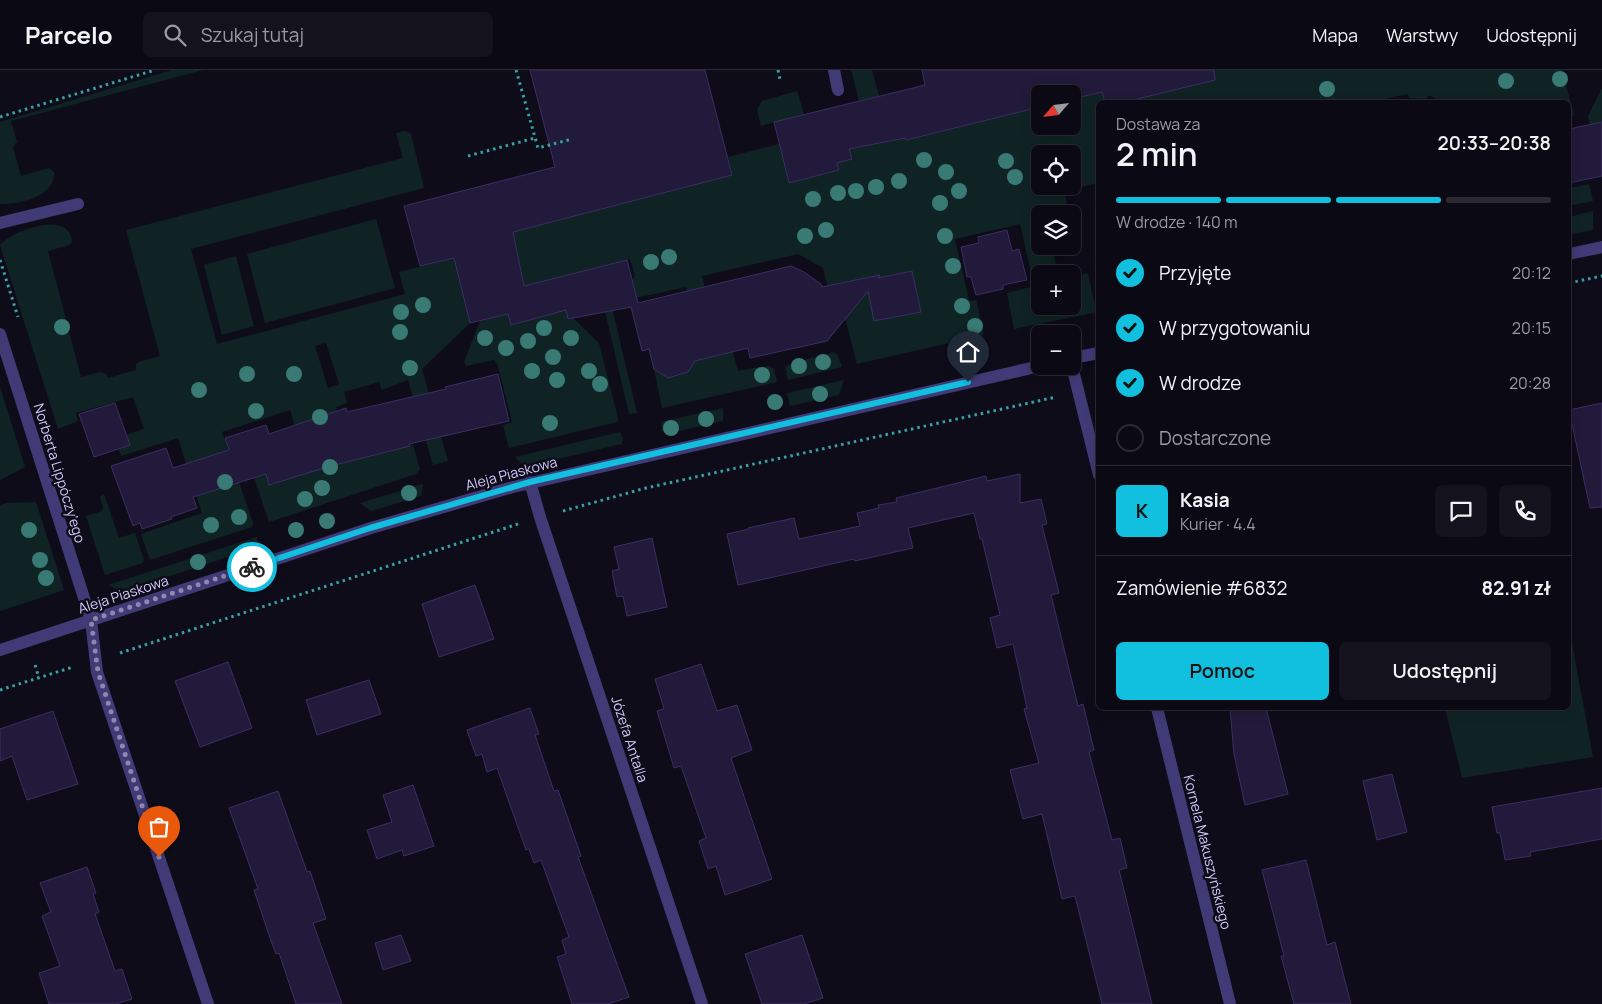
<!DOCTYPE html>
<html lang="pl">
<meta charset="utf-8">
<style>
body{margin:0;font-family:Manrope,sans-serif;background:#14121d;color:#f1f3f6;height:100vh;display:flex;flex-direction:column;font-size:19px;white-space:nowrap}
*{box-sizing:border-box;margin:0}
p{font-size:16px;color:#9a9aa0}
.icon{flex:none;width:28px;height:28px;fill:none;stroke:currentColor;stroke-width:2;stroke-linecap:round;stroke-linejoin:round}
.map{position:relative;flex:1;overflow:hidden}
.details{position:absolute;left:1096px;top:30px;width:475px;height:610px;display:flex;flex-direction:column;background:#0b0914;border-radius:8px;box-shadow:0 2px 12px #0003,0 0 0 1px #2b2a34}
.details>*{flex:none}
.needle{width:32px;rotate:242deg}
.controls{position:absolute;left:1031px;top:15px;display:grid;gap:10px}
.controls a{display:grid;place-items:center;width:50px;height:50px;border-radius:8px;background:#0b0914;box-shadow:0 2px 12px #0003,0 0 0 1px #2b2a34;font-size:25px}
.pin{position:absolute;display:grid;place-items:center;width:42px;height:42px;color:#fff;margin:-51px -21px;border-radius:50% 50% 50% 0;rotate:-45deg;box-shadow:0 0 5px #0007}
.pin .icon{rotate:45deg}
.courier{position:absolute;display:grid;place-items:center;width:50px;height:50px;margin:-25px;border:4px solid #11bfdf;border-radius:50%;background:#fff;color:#222;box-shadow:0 1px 6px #0007}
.head em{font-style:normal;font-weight:600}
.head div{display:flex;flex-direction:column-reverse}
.head{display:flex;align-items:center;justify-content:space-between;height:85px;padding:0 20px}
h1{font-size:32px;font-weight:600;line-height:38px}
.bar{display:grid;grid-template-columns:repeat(4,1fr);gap:8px 5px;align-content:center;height:60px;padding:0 20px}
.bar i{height:6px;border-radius:4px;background:#2b2a34}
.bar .active{background:#11bfdf}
.bar p{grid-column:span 4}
.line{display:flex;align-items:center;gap:12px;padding:0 20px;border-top:1px solid #2b2a34}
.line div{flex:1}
.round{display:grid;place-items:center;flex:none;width:52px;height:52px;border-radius:8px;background:#14121d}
ol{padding:0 20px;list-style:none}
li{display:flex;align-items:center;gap:15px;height:55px}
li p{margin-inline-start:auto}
li .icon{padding:5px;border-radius:50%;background:#11bfdf;color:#111;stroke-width:4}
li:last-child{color:#9a9aa0}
li i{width:28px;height:28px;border:2px solid #2b2a34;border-radius:50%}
.primary-button{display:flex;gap:10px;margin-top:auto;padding:10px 20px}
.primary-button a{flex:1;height:58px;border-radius:8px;background:#11bfdf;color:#111;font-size:20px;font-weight:600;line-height:58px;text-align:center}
.primary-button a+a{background:#14121d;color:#f1f3f6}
header{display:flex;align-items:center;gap:30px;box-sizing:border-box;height:70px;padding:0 25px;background:#0b0914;border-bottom:1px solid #2b2a34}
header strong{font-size:24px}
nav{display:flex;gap:28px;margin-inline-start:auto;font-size:18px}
.search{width:350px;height:45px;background:#14121d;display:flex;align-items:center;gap:12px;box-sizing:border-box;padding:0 18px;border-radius:8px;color:#9a9aa0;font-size:19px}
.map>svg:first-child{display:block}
.green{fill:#102324;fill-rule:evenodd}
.building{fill:#221a3a;stroke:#3b2e64}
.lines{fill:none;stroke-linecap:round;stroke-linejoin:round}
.path{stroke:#35a3a3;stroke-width:3;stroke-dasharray:2.5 4;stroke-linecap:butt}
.minor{stroke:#403b76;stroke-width:12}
.tree{fill:#3a7a74}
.done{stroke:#8e88ac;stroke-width:5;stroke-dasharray:0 9}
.route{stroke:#11bfdf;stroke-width:6}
.labels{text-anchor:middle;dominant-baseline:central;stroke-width:5;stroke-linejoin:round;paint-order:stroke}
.street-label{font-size:14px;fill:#d2cafb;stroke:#0f0c1a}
</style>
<header>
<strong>Parcelo</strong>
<div class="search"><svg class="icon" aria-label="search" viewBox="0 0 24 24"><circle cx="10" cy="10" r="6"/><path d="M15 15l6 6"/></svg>Szukaj tutaj</div>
<nav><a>Mapa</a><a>Warstwy</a><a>Udostępnij</a></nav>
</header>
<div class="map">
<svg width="1602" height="934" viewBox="0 0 1602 934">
<rect width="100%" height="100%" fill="#0f0c1a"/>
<path class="green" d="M172,0h31l-192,51 6,21 -4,5 8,29 28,-8 5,4c1,25 -33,32 -54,32v-82z
M851,0h21l7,26 -20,5z
M1217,0h345l12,45 -5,6v-19l-129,-1 -11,-6 -3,4 -17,-1 -1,-4 -38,8h-245l60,-15 -2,-9z
M1602,18v91l-14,-63z
M797,21l7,23 -43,12 -4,-16 5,-9z
M1102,22l3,10h-6v64l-3,1 3,16 -35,8 5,23h-29v32h32l-19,4 5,24h-18v32h32l1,-29 15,-4 8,37 -3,3 -79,16 -7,-36 27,-7 -14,-62 -65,15 14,62 7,-1 8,35 -127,29 -12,-46 -9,1 -13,-51 -25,-14 -96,22 3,13 -13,18 -6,-20 -55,12 -3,-14 7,-9 -5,-17 -165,44 5,20 -48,46 26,92 -15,4 -25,-85 -26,10 -3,-8 -35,10 3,11 -11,4 13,54 64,-16 7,24 -4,5 -147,48 -15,-45 12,-3 3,11 40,-13 -19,-62 -68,22 31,91 -1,4 -102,33 -9,-26 61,-21 -24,-75 -57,18 -6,-17 29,-10 -11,-32 -57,16 2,8 -20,8 -58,-184c13,-15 70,-36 72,-3l-3,3 -21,6 33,126 20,-5 5,2 2,4 28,-8v-6l3,-2 21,-6 -34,-126 277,-72 -7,-25 9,-2 6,3 13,54 -233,61 26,95 188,-50 -6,-22 116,-30 -3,-10 220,-57 -4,-18 51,-13 10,39 50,-13 -2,-7 15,-4 -3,-10 12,-2 -6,-25 43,-12 8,30 134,-33v19h32l1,-27zM1040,84h32v32h-32zM326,273l13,41 -11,4 -13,-42z
M1589,114l4,17 -24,5v-18z
M1593,141v19l-24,5v-18z
M376,149l19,69 -130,35 -18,-69z
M236,186l18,70 -32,9 -18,-70z
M612,238l25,105 -8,1 -24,-103z
M566,240l2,9 5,-1 26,25 19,75 -1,4 -108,26 -6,-23 9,-3 -14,-56 -4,-6 -28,6 -2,-4 16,-41 28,-7 4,11z
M732,278l6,23 22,-4 9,-1 5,3 3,13 -115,26 -8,-39 14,9 27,-17 25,-6z
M834,282l4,4 4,11 -54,13 -3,-12 5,-4z
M844,310l-5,15 -49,11 -3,-13z
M0,317l25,80 -25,13z
M723,338v13l-57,13 -4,-4 -1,-8z
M620,362l3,7 -2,5 -96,23 -10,-10z
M423,414l-2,12 -50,15 -11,-8z
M104,424l15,44 16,-5 9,27 -1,3 -38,12 -19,-59 16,-5 1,-4 -3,-10z
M36,432l28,88 -64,21v-105l6,-3z
M257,467l1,10 -128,42h-13l-9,-4z
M1569,557l24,130 -131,21 -17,-70h124z"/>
<path class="building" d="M530,0h175l27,105 -219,57 11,54 103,-26 11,43 153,-37 13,6 17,12 1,3 58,-12 -2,3 34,-7 9,41 -47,9 -6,-30 -41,50 -77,17 -2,-10 -53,13 -7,11 -20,6 -14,-9 -5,-20 -7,2 -11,-44 -63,12 -2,-9 -55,15 -3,-11 -38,9 -16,-65 -34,8 -16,-60 151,-39z
M922,0h292l1,10 -90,22h-20l-3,-10 -30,7v-5h-32v13l-134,33 -1,-2 -56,11 3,10 -15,4 2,7 -50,13 -15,-61 151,-37z
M1602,52v54l-33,7v-54z
M1007,160l5,21 7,-2 8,31 -24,5v4l-27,6 -5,-18h-4l-6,-30 18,-4 -1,-6z
M498,304l11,47 -100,23 1,2 -83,21 -58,18 -3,-11 -73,23 4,11 -26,9 1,2 -30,10 -2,-6 -7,3 -22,-60 55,-18 7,20 56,-18 -4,-12 41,-13 3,9 77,-26 1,4 99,-23 -1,-2z
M115,333l15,42 -36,12 -15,-43z
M1602,333v104l-12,1 -21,-98z
M1020,404v29l21,-4 6,25 -5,1 17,68 -8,2 27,111 5,-2 11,46 -5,2 23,88 8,-2 7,30 -8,2 33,134h-50l-27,-108 -13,3 -20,-85 -19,5 -13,-49 29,-7 -15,-54 3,-1 -14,-64 -16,4 -7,-30 10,-3 -18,-76h-2l-6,-26 -66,15 5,20 -58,13 -1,-2 -116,26 -11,-51 22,-5 -1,-1 46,-10 5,21 61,-13 -3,-13 22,-5 -1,-3 19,-3 -1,-4 90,-22 1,5z
M652,468l15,69 -40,9 -4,-20 -6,1 -5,-26 7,-2 -5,-22z
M475,515l19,54 -55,18 -17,-53z
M228,592l24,66 -52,19 -25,-66z
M701,594l16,47 20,-6 15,45 -21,8 41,121 -47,16 -9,-29 -8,3 -9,-28 7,-3 -25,-72 -7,2 -17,-57 7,-2 -9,-30z
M369,610l12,34 -64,21 -11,-35z
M530,638l9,26 -4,1 19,56 4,-1 23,66 -3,1 51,140 -21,7h-36l-15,-47 9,-3 -4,-14 7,-3 -28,-77 -7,3 -5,-14 -3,1 -29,-82 -10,4 -5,-18 -6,2 -9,-26z
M1230,638h36l22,86 -43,11 -11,-51z
M53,641l25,73 -51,16 -15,-44 -12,5v-32z
M1392,704l15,58 -30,8 -14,-59z
M413,715l21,61 -30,10 -2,-6 -25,9 -10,-29 25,-8 -9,-27z
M1602,718v51l-72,13 1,4 -26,4 -5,-27h-3l-5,-26z
M278,721l29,81 3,-1 16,48 -13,4 29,81h-46l-17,-51 -3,1 -6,-16 -16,-48 4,-1 -29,-81z
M1306,790l21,85 8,-3 16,62h-57l-13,-48h3l-22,-86z
M87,797l9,26 -3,1 6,18 -4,2 20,57 7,-2 10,30 -16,5h-67l-10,-31 21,-7 -18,-50 9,-4 -11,-29z
M401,865l10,26 -28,9 -8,-27z
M802,865l21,63 -19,6h-42l-17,-50z"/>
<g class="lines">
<path class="path" d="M516,0l22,78 34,-9
M778,0l2,10
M0,47l155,-47
M468,86l67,-18
M0,190l18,57
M1569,213l33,-7
M563,441l83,-23 410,-91
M120,583l398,-129
M35,595l4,13
M0,620l73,-23"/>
<path class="minor" d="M834,0l4,20
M0,153l78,-19
M1569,184l33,-7
M0,264l91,286 6,52 111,332
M1072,288l27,-5
M1072,296l27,109
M530,412l10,35 162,487
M0,580l371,-122 142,-41 527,-121
M1157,638l73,296"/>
</g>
<g class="tree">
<circle cx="1560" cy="9" r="8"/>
<circle cx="1506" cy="11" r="8"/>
<circle cx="1327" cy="19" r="8"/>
<circle cx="924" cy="90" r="8"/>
<circle cx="1006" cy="91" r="8"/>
<circle cx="946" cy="102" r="8"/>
<circle cx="1015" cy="107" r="8"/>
<circle cx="899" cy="111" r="8"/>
<circle cx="876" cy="117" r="8"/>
<circle cx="856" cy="121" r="8"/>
<circle cx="959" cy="121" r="8"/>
<circle cx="838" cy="123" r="8"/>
<circle cx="813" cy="129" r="8"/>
<circle cx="940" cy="133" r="8"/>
<circle cx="826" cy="160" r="8"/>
<circle cx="805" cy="166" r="8"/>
<circle cx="945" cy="166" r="8"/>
<circle cx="669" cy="187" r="8"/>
<circle cx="651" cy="192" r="8"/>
<circle cx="953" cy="196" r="8"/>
<circle cx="423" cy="235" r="8"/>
<circle cx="962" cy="236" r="8"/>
<circle cx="401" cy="242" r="8"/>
<circle cx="975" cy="256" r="8"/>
<circle cx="62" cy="257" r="8"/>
<circle cx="544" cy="258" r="8"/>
<circle cx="400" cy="262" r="8"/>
<circle cx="485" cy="268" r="8"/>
<circle cx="571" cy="268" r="8"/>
<circle cx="528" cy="271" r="8"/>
<circle cx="506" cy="278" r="8"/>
<circle cx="553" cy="287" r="8"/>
<circle cx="823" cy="292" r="8"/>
<circle cx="799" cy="296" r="8"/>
<circle cx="410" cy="298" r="8"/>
<circle cx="532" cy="301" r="8"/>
<circle cx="589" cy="301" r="8"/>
<circle cx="247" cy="304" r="8"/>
<circle cx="294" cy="304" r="8"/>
<circle cx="762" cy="305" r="8"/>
<circle cx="557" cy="310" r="8"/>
<circle cx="600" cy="314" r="8"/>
<circle cx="199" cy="320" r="8"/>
<circle cx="820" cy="324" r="8"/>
<circle cx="775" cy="332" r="8"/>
<circle cx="256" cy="341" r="8"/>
<circle cx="320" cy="347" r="8"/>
<circle cx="706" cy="349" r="8"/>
<circle cx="550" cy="353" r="8"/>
<circle cx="671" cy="358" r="8"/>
<circle cx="330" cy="397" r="8"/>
<circle cx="225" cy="412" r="8"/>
<circle cx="322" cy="418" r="8"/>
<circle cx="409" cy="423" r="8"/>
<circle cx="305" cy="429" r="8"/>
<circle cx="239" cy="447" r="8"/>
<circle cx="327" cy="451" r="8"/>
<circle cx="211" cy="455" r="8"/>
<circle cx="29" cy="460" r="8"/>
<circle cx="296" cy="460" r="8"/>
<circle cx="40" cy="490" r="8"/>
<circle cx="198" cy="492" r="8"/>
<circle cx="46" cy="508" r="8"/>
</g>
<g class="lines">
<path class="done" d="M159,787l-61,-185 -7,-52 161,-53"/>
<path class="route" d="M252,497l118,-39 160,-46 438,-100"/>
</g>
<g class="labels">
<g class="street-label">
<text transform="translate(60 403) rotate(73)">Norberta Lippóczy'ego</text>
<text transform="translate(511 403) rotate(-15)">Aleja Piaskowa</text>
<text transform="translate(123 524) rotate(-18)">Aleja Piaskowa</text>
<text transform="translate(630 669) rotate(72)">Józefa Antalla</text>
<text transform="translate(1208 782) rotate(76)">Kornela Makuszyńskiego</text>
</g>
</g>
</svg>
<div class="controls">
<a><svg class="needle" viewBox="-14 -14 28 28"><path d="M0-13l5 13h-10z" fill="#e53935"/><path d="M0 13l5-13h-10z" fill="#9a9aa0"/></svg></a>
<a><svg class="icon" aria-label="locate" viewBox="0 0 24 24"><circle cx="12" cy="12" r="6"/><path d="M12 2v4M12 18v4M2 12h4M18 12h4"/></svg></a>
<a><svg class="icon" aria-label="layers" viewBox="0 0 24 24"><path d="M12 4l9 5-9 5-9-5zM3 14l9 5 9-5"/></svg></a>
<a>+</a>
<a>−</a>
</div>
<div class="pin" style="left:159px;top:787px;background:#ea580c"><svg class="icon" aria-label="bag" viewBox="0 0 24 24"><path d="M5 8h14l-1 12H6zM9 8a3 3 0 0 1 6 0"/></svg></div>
<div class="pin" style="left:968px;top:312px;background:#1f2937"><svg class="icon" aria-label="home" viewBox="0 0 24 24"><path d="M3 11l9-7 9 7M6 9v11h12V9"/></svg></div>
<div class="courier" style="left:252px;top:497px"><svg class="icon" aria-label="bike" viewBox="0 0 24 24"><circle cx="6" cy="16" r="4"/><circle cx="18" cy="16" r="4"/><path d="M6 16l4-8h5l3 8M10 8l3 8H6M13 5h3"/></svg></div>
<section class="details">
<div class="head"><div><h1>2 min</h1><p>Dostawa za</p></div><em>20:33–20:38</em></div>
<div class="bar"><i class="active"></i><i class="active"></i><i class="active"></i><i></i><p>W drodze · 140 m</p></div>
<ol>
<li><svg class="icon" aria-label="check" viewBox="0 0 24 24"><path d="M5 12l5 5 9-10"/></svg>Przyjęte<p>20:12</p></li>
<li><svg class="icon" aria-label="check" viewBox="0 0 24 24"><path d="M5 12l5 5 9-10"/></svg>W przygotowaniu<p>20:15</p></li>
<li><svg class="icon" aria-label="check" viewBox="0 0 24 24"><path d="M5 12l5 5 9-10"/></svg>W drodze<p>20:28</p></li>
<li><i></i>Dostarczone</li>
</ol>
<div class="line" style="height:90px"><b class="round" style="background:#11bfdf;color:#111">K</b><div><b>Kasia</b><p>Kurier · 4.4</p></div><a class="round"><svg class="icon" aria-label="chat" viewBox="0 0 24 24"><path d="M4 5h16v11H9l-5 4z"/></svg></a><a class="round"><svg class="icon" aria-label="phone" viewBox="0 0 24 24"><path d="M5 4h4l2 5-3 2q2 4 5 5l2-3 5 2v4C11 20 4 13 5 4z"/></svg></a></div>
<div class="line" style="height:65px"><div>Zamówienie #6832</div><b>82.91 zł</b></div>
<div class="primary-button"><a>Pomoc</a><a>Udostępnij</a></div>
</section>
</div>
